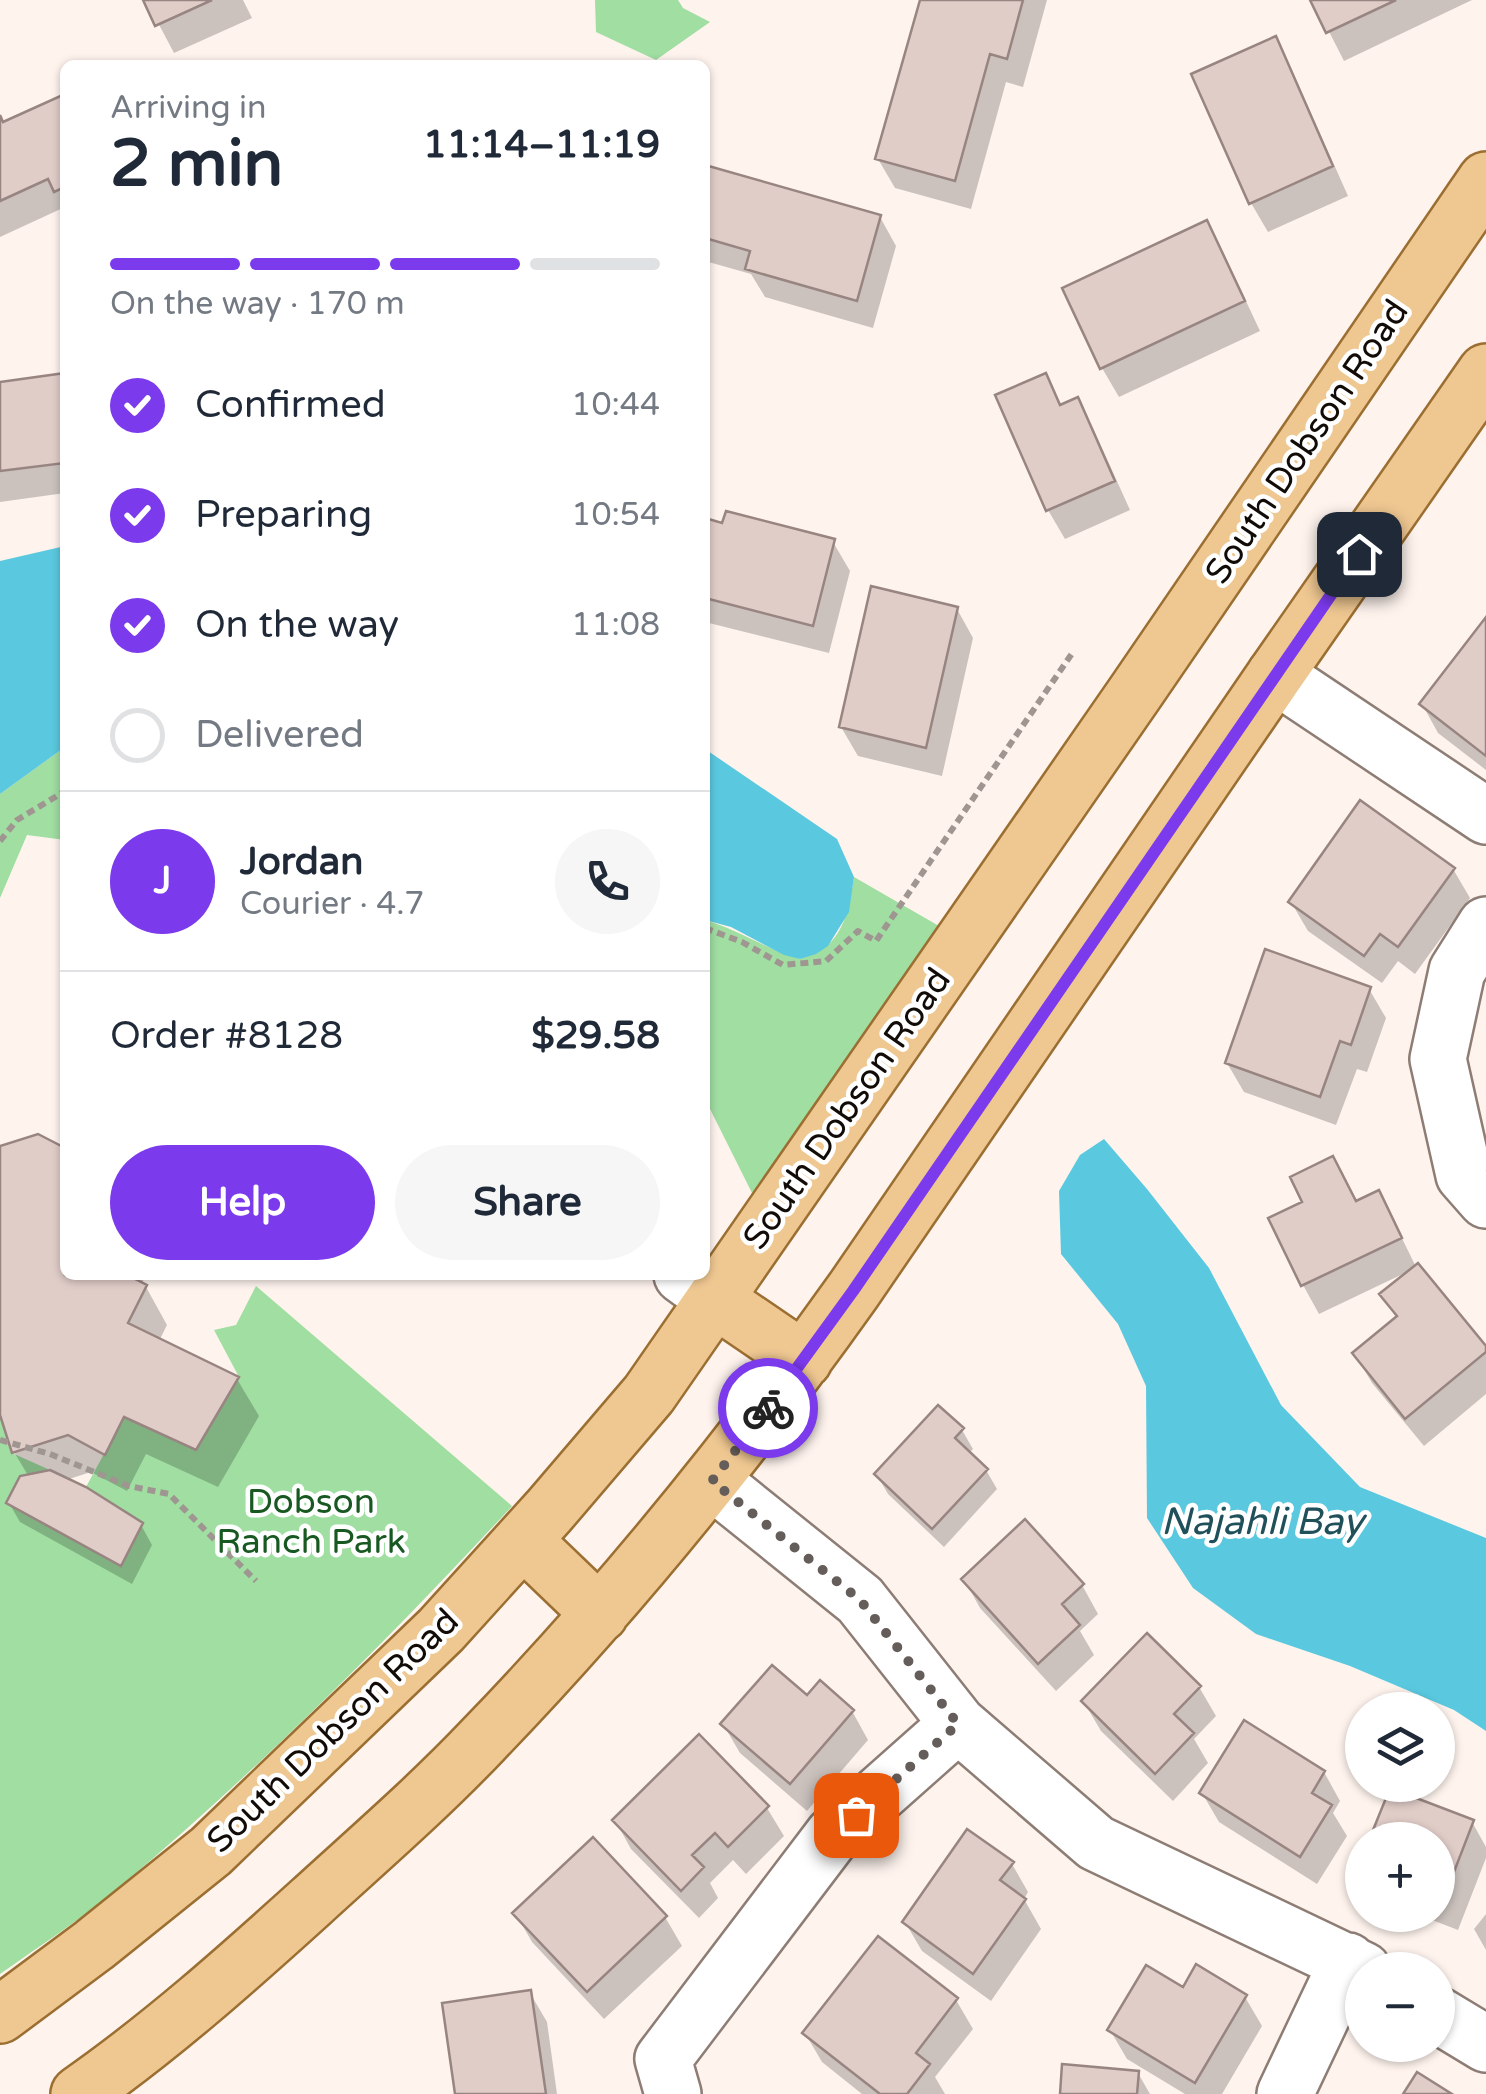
<!DOCTYPE html>
<meta charset="utf-8">
<style>
body{margin:0;font-family:"Varela Round",sans-serif;background:#f6f6f7;color:#1f2937;height:100vh;display:flex;flex-direction:column;font-size:38px;white-space:nowrap}
*{box-sizing:border-box;margin:0}
p{font-size:32px;color:#747a83}
.icon{flex:none;width:55px;height:55px;fill:none;stroke:currentColor;stroke-width:2;stroke-linecap:round;stroke-linejoin:round}
.map{position:relative;flex:1;overflow:hidden}
.drawer{position:absolute;left:60px;top:60px;width:650px;height:1220px;display:flex;flex-direction:column;background:#fff;border-radius:15px;box-shadow:0 2px 8px #0004}
.drawer>*{flex:none}
.controls{position:absolute;left:1345px;top:1692px;display:grid;gap:20px}
.controls a{display:grid;place-items:center;width:110px;height:110px;border-radius:50%;background:#fff;box-shadow:0 2px 8px #0004;font-size:50px}
.pin{position:absolute;display:grid;place-items:center;width:85px;height:85px;color:#fff;margin:-42px;border-radius:20px;box-shadow:0 5px 15px #0006}
.courier{position:absolute;display:grid;place-items:center;width:100px;height:100px;margin:-50px;border:8px solid #7c3aed;border-radius:50%;background:#fff;color:#222;box-shadow:0 2px 12px #0007}
.overview em{font-style:normal;font-weight:800}
.overview div{display:flex;flex-direction:column-reverse}
.overview{display:flex;align-items:center;justify-content:space-between;height:170px;padding:0 50px}
h1{font-size:65px;font-weight:800;line-height:75px}
.bar{display:grid;grid-template-columns:repeat(4,1fr);gap:15px 10px;align-content:center;height:120px;padding:0 50px}
.bar i{height:12px;border-radius:8px;background:#e0e1e3}
.bar .active{background:#7c3aed}
.bar p{grid-column:span 4}
.line{display:flex;align-items:center;gap:25px;padding:0 50px;border-top:2px solid #e0e1e3}
.line div{flex:1}
.round{display:grid;place-items:center;flex:none;width:105px;height:105px;border-radius:52px;background:#f6f6f7}
ol{padding:0 50px;list-style:none}
li{display:flex;align-items:center;gap:30px;height:110px}
li p{margin-inline-start:auto}
li .icon{padding:10px;border-radius:50%;background:#7c3aed;color:#fff;stroke-width:4}
li:last-child{color:#747a83}
li i{width:55px;height:55px;border:5px solid #e0e1e3;border-radius:50%}
.button{display:flex;gap:20px;margin-top:auto;padding:20px 50px}
.button a{flex:1;height:115px;border-radius:60px;background:#7c3aed;color:#fff;font-size:40px;font-weight:800;line-height:115px;text-align:center}
.button a+a{background:#f6f6f7;color:#1f2937}
.map>svg:first-child{display:block}
.green{fill:#a0dea2}
.water{fill:#5ac9e0}
.shadow{fill:#0003}
.building{fill:#e1cdc8;stroke:#988581;stroke-width:2.5}
.lines{fill:none;stroke-linecap:round;stroke-linejoin:round}
.minor-casing{stroke:#8d7d75;stroke-width:60}
.major-casing{stroke:#9b6e31;stroke-width:60}
.path{stroke:#9f9691;stroke-width:6;stroke-dasharray:8 5;stroke-linecap:butt}
.minor{stroke:#fff;stroke-width:55}
.major{stroke:#efc791;stroke-width:55}
.done{stroke:#655d59;stroke-width:10;stroke-dasharray:0 18}
.route{stroke:#7c3aed;stroke-width:12}
.labels{text-anchor:middle;dominant-baseline:central;stroke-width:9;stroke-linejoin:round;paint-order:stroke}
.street-label{font-size:35px;fill:#120c09;stroke:#fff}
.park-label{font-size:35px;fill:#185821;stroke:#fff}
.water-label{font-size:38px;font-style:italic;fill:#20505a;stroke:#fff}
</style>
<div class="map">
<svg width="1486" height="2094" viewBox="0 0 1486 2094">
<rect width="100%" height="100%" fill="#fef3ed"/>
<path class="green" d="M595,0h83l5,8 27,14 -54,38 -60,-28z
M65,747v93l-38,-5 -27,63v-104z
M854,877l85,49 -185,271 -49,-98v-179c34,10 61,29 95,39 9,-4 22,-8 29,-15 18,-18 21,-43 25,-67z
M256,1286l256,220c-123,133 -251,261 -389,378 -38,33 -82,61 -123,90v-559l12,38 38,17 -30,6 123,47 -57,-36 38,-70 72,33 43,-73 -25,-47 22,-5z"/>
<path class="water" d="M65,546v201l-65,47v-233z
M705,749l132,90 17,38 -5,35 -13,21 -8,13 -12,8 -16,5 -16,-4 -53,-28 -26,-7z
M1104,1139l43,50 62,79 72,137 79,82 126,51v193l-32,-21 -104,-44 -94,-32 -63,-46 -46,-70 -1,-132 -28,-62 -57,-70 -2,-63 21,-36z"/>
<path class="shadow" d="M146,0h97l9,18 -78,35z
M922,0h125l-24,87 -17,-5 -35,127 -76,-21 -17,-29z
M1313,0h159l-128,61z
M1274,40l17,28 57,128 -80,36 -17,-29z
M65,97v110l-65,30v-120l4,7z
M705,167l175,50 16,29 -23,82 -108,-31 -14,-23 -46,-13z
M1206,223l17,29 37,79 -141,66 -17,-29 -36,-79z
M65,376v117l-65,9v-117z
M1045,376l17,30 15,-6 16,28 37,82 -65,29 -17,-29 -50,-113z
M705,521l128,21 17,29 -21,82 -124,-31z
M957,609l16,29 -31,138 -84,-20 -17,-29z
M1486,621v149l-48,-37 -16,-29z
M1453,869l17,29 -55,76 -17,-13 -16,22 -74,-52 -17,-29z
M1369,989l17,29 -19,54 -10,-3 -21,56 -92,-33 -17,-29z
M0,1149l65,2v124h81l-5,10 5,2 21,38 -8,16 78,38 22,37 -41,71 -72,-33 -19,37 -36,-19 -25,8 75,45 11,20 -20,39 -112,-62 -11,-19 20,-26 -15,-25 -14,-45z
M1357,1204l37,18 22,45 70,83v44l-62,52 -52,-63 -17,-29 42,-35 -14,-24 24,-23 -88,42 -16,-29z
M962,1430l11,19 -5,5 18,16 11,19 -53,58 -56,-53 -11,-19z
M964,1579l118,6 16,29 -18,17 14,24 -38,36 -76,-83z
M1199,1687l17,29 -22,23 14,24 -35,38 -72,-70 -17,-29z
M807,1699l45,12 16,29 -61,71 -67,-58 -17,-29z
M1324,1772l16,29 -7,12 14,23 -30,48 -98,-62 -17,-29z
M767,1808l17,28 -38,38 -13,-14 -23,23 8,15 -19,20 -68,-69 -16,-29z
M1472,1822l14,25v11l-28,72 -39,-15h19v-75h-66z
M1012,1864l16,28 -4,7 17,30 -50,72 -69,-50 -17,-29z
M516,1914l149,3 17,29 -78,73 -72,-77z
M1486,1914v36l-12,-21z
M1184,1990l61,7 17,29 -40,68h-37l-58,-35 -17,-29z
M530,1993l17,29 10,72h-99z
M956,2000l17,29 -38,48 10,17h-83l-40,-32 -17,-29z
M1138,2073l12,21h-88z"/>
<path class="building" d="M143,0h69l-57,26z
M920,0h103l-16,59 -17,-5 -35,127 -80,-22z
M1310,0h86l-70,33z
M1276,36l57,130 -84,38 -58,-130z
M65,94v93l-11,5 -6,-13 -48,22v-86l3,7z
M705,165l176,50 -24,86 -112,-32 5,-18 -45,-13z
M1207,220l38,81 -145,68 -38,-81z
M65,373v90l-65,8v-89z
M1046,373l14,32 18,-8 37,84 -69,30 -51,-116z
M726,511l109,28 -22,87 -108,-28v-80l17,5z
M871,586l87,21 -32,141 -87,-21z
M1486,617v139l-67,-52z
M1360,800l95,68 -57,79 -18,-13 -16,22 -76,-54z
M1265,949l106,38 -20,58 -11,-4 -20,56 -95,-34z
M38,1134l27,14v127h62l20,10 -19,38 111,54 -43,73 -72,-33 -19,38 -37,-20 -56,18 -12,-38v-269z
M1333,1156l23,45 23,-11 23,48 -101,48 -33,-68 34,-16 -12,-25z
M1418,1263l68,83v6l-81,67 -53,-66 45,-37 -18,-22z
M938,1405l26,23 -9,10 33,31 -56,60 -58,-55z
M50,1470l36,17 57,36 -22,43 -115,-63 14,-27z
M1025,1519l59,65 -22,20 18,21 -42,39 -77,-85z
M1147,1633l54,53 -27,28 20,19 -39,41 -74,-73z
M772,1665l35,30 13,-15 34,30 -64,74 -70,-60z
M1244,1720l81,51 -13,22 20,12 -32,52 -101,-64z
M699,1734l70,72 -41,41 -13,-14 -23,22 12,12 -23,24 -69,-71z
M1390,1788l84,32 -32,83 -4,-2v-61h-69z
M967,1829l47,33 -14,18 26,19 -53,75 -71,-52z
M593,1837l74,79 -80,76 -75,-79z
M878,1936l80,62 -42,55 14,11 -23,30h-27l-78,-61z
M1196,1964l51,31 -52,88 -88,-53 39,-65 37,22z
M531,1990l15,104h-91l-13,-91z
M1062,2064l77,7 -2,23h-77z
M1417,2072l35,22h-49z"/>
<g class="lines">
<defs>
<path id="minor" d="M1275,675l211,141
M1486,925l-29,46 -19,88 26,116 22,25
M682,1275l34,25
M712,1481l148,119 98,124 138,119 267,127
M1438,2015l48,29
M673,2094l-10,-35 170,-224 125,-111
M1285,2094l63,-133"/>
<path id="major" d="M716,1300l88,60
M523,1540l77,74
M0,2015l94,-70 117,-94 230,-221 108,-119 100,-117 486,-701 351,-513
M79,2094c83,-58 159,-126 233,-193 58,-53 117,-104 171,-161 135,-140 257,-290 370,-449l422,-616 211,-303"/>
</defs>
<use href="#minor" class="minor-casing"/>
<use href="#major" class="major-casing"/>
<path class="path" d="M0,841l17,-21 48,-29
M705,928l37,14 41,23 43,-4 32,-30 18,10 197,-289
M0,1440l50,14 79,32 40,8 87,87"/>
<use href="#minor" class="minor"/>
<use href="#major" class="major"/>
</g>
<g class="lines">
<path class="done" d="M768,1408l-56,73 148,119 98,124 -102,91"/>
<path class="route" d="M768,1408l85,-117 506,-737"/>
</g>
<g class="labels">
<g class="street-label">
<text transform="translate(1307 442) rotate(-56)">South Dobson Road</text>
<text transform="translate(847 1109) rotate(-55)">South Dobson Road</text>
<text transform="translate(333 1731) rotate(-44)">South Dobson Road</text>
</g>
<g class="park-label">
<text x="311" y="1502">Dobson<tspan x="311" dy="40">Ranch Park</tspan></text>
</g>
<g class="water-label">
<text x="1262" y="1522">Najahli Bay</text>
</g>
</g>
</svg>
<div class="controls">
<a><svg class="icon" aria-label="layers" viewBox="0 0 24 24"><path d="M12 4l9 5-9 5-9-5zM3 14l9 5 9-5"/></svg></a>
<a>+</a>
<a>−</a>
</div>
<div class="pin" style="left:856px;top:1815px;background:#ea580c"><svg class="icon" aria-label="bag" viewBox="0 0 24 24"><path d="M5 8h14l-1 12H6zM9 8a3 3 0 0 1 6 0"/></svg></div>
<div class="pin" style="left:1359px;top:554px;background:#1f2937"><svg class="icon" aria-label="home" viewBox="0 0 24 24"><path d="M3 11l9-7 9 7M6 9v11h12V9"/></svg></div>
<div class="courier" style="left:768px;top:1408px"><svg class="icon" aria-label="bike" viewBox="0 0 24 24"><circle cx="6" cy="16" r="4"/><circle cx="18" cy="16" r="4"/><path d="M6 16l4-8h5l3 8M10 8l3 8H6M13 5h3"/></svg></div>
<section class="drawer">
<div class="overview"><div><h1>2 min</h1><p>Arriving in</p></div><em>11:14–11:19</em></div>
<div class="bar"><i class="active"></i><i class="active"></i><i class="active"></i><i></i><p>On the way · 170 m</p></div>
<ol>
<li><svg class="icon" aria-label="check" viewBox="0 0 24 24"><path d="M5 12l5 5 9-10"/></svg>Confirmed<p>10:44</p></li>
<li><svg class="icon" aria-label="check" viewBox="0 0 24 24"><path d="M5 12l5 5 9-10"/></svg>Preparing<p>10:54</p></li>
<li><svg class="icon" aria-label="check" viewBox="0 0 24 24"><path d="M5 12l5 5 9-10"/></svg>On the way<p>11:08</p></li>
<li><i></i>Delivered</li>
</ol>
<div class="line" style="height:180px"><b class="round" style="background:#7c3aed;color:#fff">J</b><div><b>Jordan</b><p>Courier · 4.7</p></div><a class="round"><svg class="icon" aria-label="phone" viewBox="0 0 24 24"><path d="M5 4h4l2 5-3 2q2 4 5 5l2-3 5 2v4C11 20 4 13 5 4z"/></svg></a></div>
<div class="line" style="height:130px"><div>Order #8128</div><b>$29.58</b></div>
<div class="button"><a>Help</a><a>Share</a></div>
</section>
</div>
